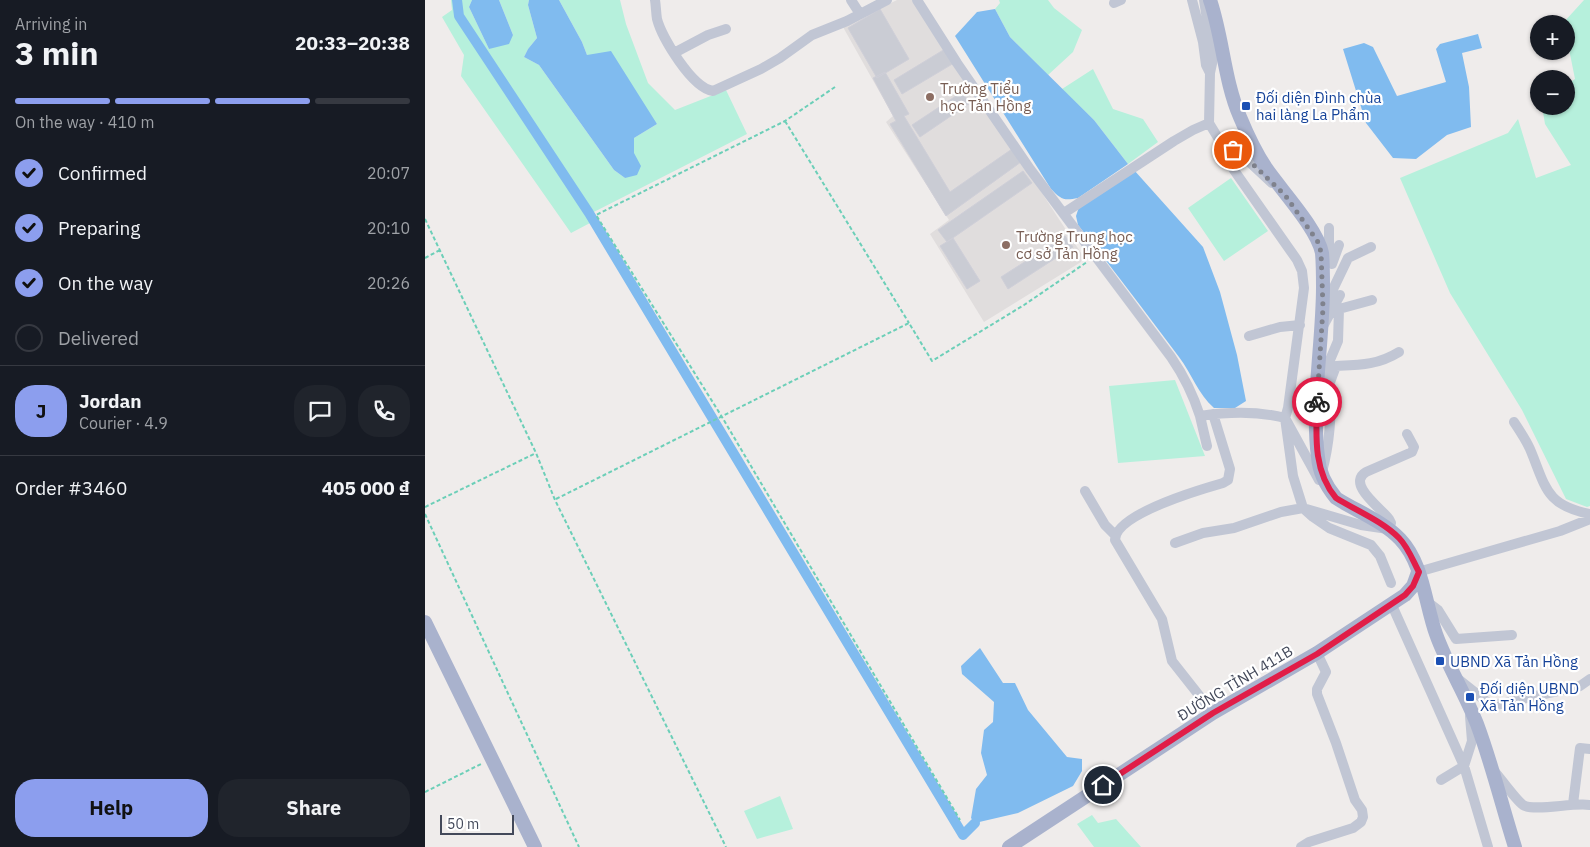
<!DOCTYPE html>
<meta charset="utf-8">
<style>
body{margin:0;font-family:"IBM Plex Sans",sans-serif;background:#20242c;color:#f1f3f6;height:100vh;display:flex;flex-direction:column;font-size:19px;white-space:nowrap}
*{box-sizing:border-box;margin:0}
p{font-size:16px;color:#9ea1a6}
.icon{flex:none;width:28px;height:28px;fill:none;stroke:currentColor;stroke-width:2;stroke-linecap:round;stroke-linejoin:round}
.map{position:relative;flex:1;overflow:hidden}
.details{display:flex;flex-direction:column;background:#171b24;width:425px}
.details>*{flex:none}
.fabs{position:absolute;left:1105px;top:15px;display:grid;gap:10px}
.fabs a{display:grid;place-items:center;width:45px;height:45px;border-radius:50%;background:#171b24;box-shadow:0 1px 4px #0004;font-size:25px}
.scale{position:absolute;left:15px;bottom:12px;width:74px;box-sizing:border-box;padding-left:5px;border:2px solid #43495a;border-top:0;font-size:14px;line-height:18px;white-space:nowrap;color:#43495a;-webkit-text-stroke:4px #fff;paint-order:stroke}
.pin{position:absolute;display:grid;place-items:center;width:42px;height:42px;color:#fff;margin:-21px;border:2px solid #fff;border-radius:50%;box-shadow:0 1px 5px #0007}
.courier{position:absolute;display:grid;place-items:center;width:50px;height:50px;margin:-25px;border:4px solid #e11d48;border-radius:50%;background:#fff;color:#222;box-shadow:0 1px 6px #0007}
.headline em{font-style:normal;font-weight:700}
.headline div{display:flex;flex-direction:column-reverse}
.headline{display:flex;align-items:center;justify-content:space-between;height:85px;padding:0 15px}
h1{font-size:32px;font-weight:700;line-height:38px}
.bar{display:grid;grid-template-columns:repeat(4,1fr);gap:8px 5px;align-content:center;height:60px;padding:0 15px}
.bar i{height:6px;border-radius:4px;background:#363941}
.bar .on{background:#8c9eee}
.bar p{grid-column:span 4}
.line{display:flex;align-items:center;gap:12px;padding:0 15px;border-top:1px solid #363941}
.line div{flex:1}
.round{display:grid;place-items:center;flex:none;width:52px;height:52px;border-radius:20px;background:#20242c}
ol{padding:0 15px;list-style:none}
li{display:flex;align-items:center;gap:15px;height:55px}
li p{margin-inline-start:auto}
li .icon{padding:5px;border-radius:50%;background:#8c9eee;color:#111;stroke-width:4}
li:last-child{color:#9ea1a6}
li i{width:28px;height:28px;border:2px solid #363941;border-radius:50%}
.cta{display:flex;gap:10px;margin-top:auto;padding:10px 15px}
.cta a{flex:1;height:58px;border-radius:20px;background:#8c9eee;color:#111;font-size:20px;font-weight:700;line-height:58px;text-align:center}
.cta a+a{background:#20242c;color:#f1f3f6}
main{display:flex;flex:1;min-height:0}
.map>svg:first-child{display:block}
.education{fill:#e0dddd}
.green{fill:#b6f0dc}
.water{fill:#80bbef}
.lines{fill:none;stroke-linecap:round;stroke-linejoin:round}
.canal{stroke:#80bbef;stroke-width:10}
.building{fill:#caccd4;stroke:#cfcfd8}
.path{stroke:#6ccfb8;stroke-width:2;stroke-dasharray:4 2.5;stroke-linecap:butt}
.minor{stroke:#c1c6d4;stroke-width:10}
.major{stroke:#a9b2cd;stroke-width:14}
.done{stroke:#7f828d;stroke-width:5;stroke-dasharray:0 9}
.route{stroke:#e11d48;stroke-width:6}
.education-dot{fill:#8d6e63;stroke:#fff;stroke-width:2}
.transit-dot{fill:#1a4fb4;stroke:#fff;stroke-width:2}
.labels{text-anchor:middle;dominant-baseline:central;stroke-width:4.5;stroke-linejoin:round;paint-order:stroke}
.education-label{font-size:15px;fill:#785e54;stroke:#fff;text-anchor:start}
.transit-label{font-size:15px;fill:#164399;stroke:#fff;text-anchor:start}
.street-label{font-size:15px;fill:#43495a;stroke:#fff}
</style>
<main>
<section class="details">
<div class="headline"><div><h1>3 min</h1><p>Arriving in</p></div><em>20:33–20:38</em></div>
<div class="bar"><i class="on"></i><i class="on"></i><i class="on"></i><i></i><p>On the way · 410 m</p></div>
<ol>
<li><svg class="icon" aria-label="check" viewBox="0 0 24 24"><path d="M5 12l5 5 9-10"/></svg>Confirmed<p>20:07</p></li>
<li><svg class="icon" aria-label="check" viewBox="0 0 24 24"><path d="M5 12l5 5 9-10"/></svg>Preparing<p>20:10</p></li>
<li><svg class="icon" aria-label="check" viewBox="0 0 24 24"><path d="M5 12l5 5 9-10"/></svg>On the way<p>20:26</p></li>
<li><i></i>Delivered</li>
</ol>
<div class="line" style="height:90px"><b class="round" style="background:#8c9eee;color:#111">J</b><div><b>Jordan</b><p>Courier · 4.9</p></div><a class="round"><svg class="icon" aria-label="chat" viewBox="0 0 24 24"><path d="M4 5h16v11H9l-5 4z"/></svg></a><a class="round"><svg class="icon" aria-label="phone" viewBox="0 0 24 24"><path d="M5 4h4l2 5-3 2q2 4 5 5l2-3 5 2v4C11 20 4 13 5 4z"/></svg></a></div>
<div class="line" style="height:65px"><div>Order #3460</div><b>405 000 ₫</b></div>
<div class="cta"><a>Help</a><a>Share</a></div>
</section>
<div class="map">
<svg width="1165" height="847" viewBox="0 0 1165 847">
<rect width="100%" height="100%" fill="#efeceb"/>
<path class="education" d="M472,0h15l113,167 58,89 -2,6 -97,60 -54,-88 19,-14 -63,-98 7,-6 -50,-89z"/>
<path class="green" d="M26,0h21l-3,7 20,42 24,-14 -14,-35h30l-1,5 9,33 -9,11 -4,8 15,8 75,105 11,8 9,-25v-15l23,-14 -70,-69 -5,-13 -23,-42h61l6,24 22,59 27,27 51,-20 21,44 -161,82 4,7 -19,10 -110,-157 3,-21 -22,-38 10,-7z
M574,0h49l6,8 28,22 -9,22 -25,23 -38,-38 -15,-28 5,-6z
M1159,0h6v506l-3,1 -21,-8 -44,-89 -72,-117 -50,-115 108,-45 10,-14 18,59 35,-13 -26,-41 -3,-18h24v-21l9,-6 -9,-45v-10l-2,-2z
M668,69l20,40 30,10 15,23 -30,22 -34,-44 -32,-31z
M806,178l37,53 -44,30 -36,-53z
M750,380l30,76 -87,7 -9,-77z
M355,796l13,33 -36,10 -13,-28z
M667,815l6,8 18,-4 25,28h-47l-17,-23z"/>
<path class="water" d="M47,0h27l14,35 -4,9 -20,5 -20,-42z
M104,0h30l23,42 5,13 24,-4 46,73 -23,14v15l7,13 -4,9 -12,3 -11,-8 -75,-105 -15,-8 4,-8 9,-11 -9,-33z
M570,9l15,28 84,83 34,44 -50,34c-15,3 -17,1 -27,-9l-96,-153 22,-24z
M1053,34l4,14 -20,5 7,34 2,40 -24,8 -31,24 -23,-1 -27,-35 -23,-74 21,-6 9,4 24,49 49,-14 -10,-33 4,-5z
M709,170l69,77 17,45 17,63 9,46 -11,7h-21c-16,-14 -22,-34 -35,-51 -33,-44 -66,-88 -101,-132l-2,-9 3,-9z
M555,648l23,35h12l13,27 39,47 15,2v12l-9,15 -55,27 -43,10 -4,-5 5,-29 11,-14 -6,-22 3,-23 9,-8 1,-20 -32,-28 -1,-8z"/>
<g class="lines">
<path class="canal" d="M32,0l2,16 130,197 374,622 12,-12"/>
</g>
<path class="building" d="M455,9l29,50 -32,19 -29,-50z
M520,49l9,14 -52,31 -8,-14z
M460,72l24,42 -5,2 46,76 62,-43 9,13 -75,54 -56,-92 6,-3 -23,-43z
M537,92l8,11 -50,34 -8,-12z
M598,171l9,12 -85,59 -9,-12z
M640,236l8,11 -65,42 -7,-12z
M528,238l27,43 -13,8 -27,-43z"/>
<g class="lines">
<path class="path" d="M410,87l-50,34 -189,94 126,202 238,403
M360,121l124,202
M0,219l111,234 19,47 171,347
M0,258l15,-8
M131,499l353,-176 23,38 92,-56 63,-43
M0,507l111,-54
M0,514l154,333
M0,792l56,-28"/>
<path class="minor" d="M230,0c1,6 1,13 2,19 5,19 35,69 56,72l48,-22 19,-11 32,-23 35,-14 40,-21
M426,0l9,14
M492,0l40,63 73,106 141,188c13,19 22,37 29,59 27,-4 58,-5 85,2l8,58 10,32 10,9 16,11 42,17 9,11 11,27
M767,0l11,42 3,23 4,8
M779,0l9,59 -3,14 -1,50
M689,3l7,-3
M249,53l34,-18 18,-6
M847,183l-30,-28 -19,-9 6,17 68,97 5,11 2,17 -16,120 -3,10 34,62
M639,213l110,-72 19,-11 16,-7 14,23
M901,264l3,-8v-28
M907,264l7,-19
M899,308l24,-50 23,-11
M897,328l18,-33
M824,336l31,-9 20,-2
M894,386l19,-45 1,-32 33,-9
M894,412l17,-46c24,-1 42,-1 63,-14
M788,414l17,55 -2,11 -5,3c-21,6 -108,31 -108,57l47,79 10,42 41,52
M775,416l7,30
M1089,422c6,9 12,18 16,27 16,38 15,56 60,65
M897,472c8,-30 9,-55 9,-85
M660,491l20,34 10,10
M750,543l28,-10 31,-5 47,-16 22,-4 58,17 27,4 3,-6 -2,-4c-7,-10 -43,-35 -23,-47l46,-20 2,-5 -7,-13
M993,572l142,-41 30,-12
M1000,600l13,10 18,29 56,-4
M966,603l73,163 24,81
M1033,679l34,27 88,-20 10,-7
M1070,772c6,7 21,28 28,33 11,7 51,-3 67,0
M1016,780l23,-14 8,-25 -2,-25
M1148,804l7,-56 10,1
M876,847l8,-5 44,-14 8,-6 2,-5 -1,-7 -7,-10 -19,-57 -19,-49v-5l9,-17 -9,-19"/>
<path class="major" d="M785,0c13,38 14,80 30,117 7,17 16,36 26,51 15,22 51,60 56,85 1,11 1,23 1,34 0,55 -12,116 -5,170 1,15 9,30 18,41 20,13 47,23 64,41 23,24 25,64 36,95 11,31 29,59 41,90 15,40 25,82 38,123
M0,622l110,225
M584,847l204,-134 104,-60 88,-58 8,-9 5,-14"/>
</g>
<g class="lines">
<path class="done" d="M808,150l9,4 43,41 33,47 3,10 2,56 -6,94"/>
<path class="route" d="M678,785l110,-72 104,-59 88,-59 8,-9 6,-14c-6,-11 -11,-25 -20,-34 -17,-17 -42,-27 -63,-40 -23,-27 -20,-63 -19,-96"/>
</g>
<g class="education-dot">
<circle cx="505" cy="97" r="5"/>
<circle cx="581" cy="245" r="5"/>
</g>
<g class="transit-dot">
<rect x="816" y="101" width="10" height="10" rx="2.5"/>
<rect x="1010" y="656" width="10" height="10" rx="2.5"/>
<rect x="1040" y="692" width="10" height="10" rx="2.5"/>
</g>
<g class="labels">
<g class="education-label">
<text x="515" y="88">Trường Tiểu<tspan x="515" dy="17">học Tản Hồng</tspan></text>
<text x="591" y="236">Trường Trung học<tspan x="591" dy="17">cơ sở Tản Hồng</tspan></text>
</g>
<g class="transit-label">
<text x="831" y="97">Đối diện Đình chùa<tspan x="831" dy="17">hai làng La Phẩm</tspan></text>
<text x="1025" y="661">UBND Xã Tản Hồng</text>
<text x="1055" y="688">Đối diện UBND<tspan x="1055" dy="17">Xã Tản Hồng</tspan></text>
</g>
<g class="street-label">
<text transform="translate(810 683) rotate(-31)">ĐƯỜNG TỈNH 411B</text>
</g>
</g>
</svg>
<div class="fabs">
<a>+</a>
<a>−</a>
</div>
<div class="scale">50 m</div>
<div class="pin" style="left:808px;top:150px;background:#ea580c"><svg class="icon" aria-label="bag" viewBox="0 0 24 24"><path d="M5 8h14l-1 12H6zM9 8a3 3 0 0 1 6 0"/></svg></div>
<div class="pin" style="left:678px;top:785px;background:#1f2937"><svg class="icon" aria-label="home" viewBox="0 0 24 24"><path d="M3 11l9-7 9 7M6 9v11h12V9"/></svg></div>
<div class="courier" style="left:892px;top:402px"><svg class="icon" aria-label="bike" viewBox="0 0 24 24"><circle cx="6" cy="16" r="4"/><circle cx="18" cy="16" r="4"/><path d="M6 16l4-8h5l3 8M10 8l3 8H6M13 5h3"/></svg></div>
</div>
</main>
